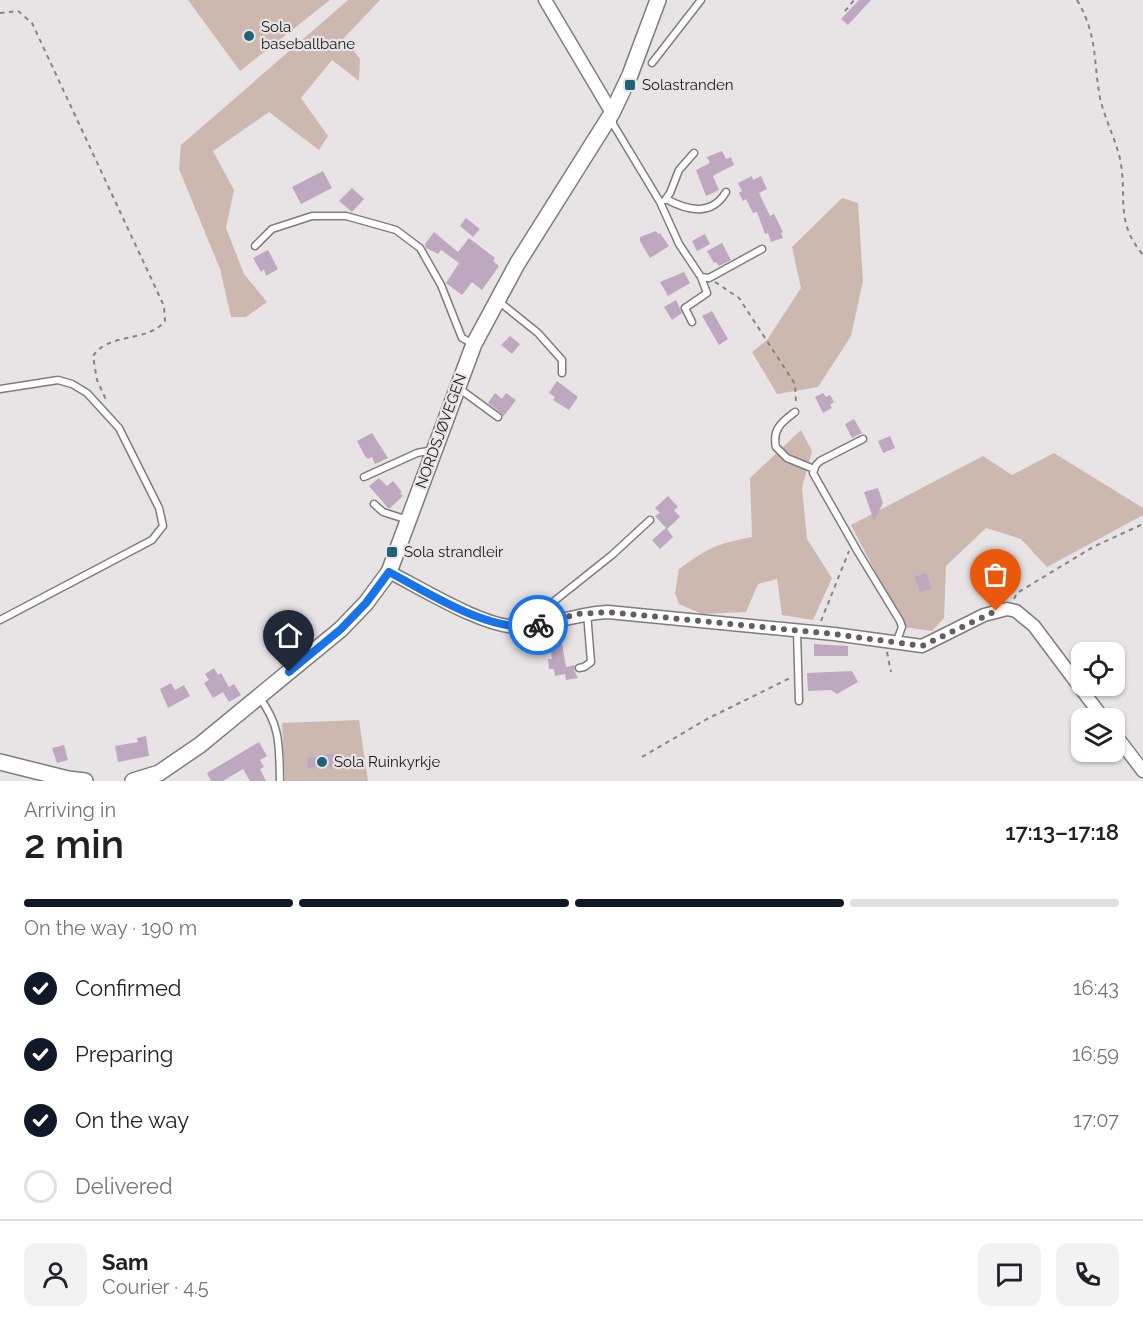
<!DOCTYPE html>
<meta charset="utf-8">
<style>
body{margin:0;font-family:Raleway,sans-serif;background:#f2f2f2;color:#202124;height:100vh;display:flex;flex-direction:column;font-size:22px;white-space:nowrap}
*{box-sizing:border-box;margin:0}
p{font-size:20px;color:#757577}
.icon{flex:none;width:33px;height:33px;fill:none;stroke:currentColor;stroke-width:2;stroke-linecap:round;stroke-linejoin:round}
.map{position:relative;height:781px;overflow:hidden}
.drawer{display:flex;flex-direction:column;background:#fff;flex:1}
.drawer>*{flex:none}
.buttons{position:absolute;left:1071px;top:642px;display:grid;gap:12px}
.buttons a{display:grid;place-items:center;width:54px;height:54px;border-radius:12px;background:#fff;box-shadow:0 2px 4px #0004;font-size:30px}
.pin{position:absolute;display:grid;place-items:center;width:51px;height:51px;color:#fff;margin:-62px -26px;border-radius:50% 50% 50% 0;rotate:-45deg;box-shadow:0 0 6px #0007}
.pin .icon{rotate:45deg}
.courier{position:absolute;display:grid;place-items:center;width:60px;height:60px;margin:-30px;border:4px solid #1a73e8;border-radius:50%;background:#fff;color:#222;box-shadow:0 2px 8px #0007}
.headline em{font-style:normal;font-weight:600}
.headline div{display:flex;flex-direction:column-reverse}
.headline{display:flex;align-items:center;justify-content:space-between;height:102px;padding:0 24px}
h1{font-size:39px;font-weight:600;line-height:45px}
.bar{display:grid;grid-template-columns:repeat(4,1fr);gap:9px 6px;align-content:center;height:72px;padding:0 24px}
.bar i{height:8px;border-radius:4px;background:#e0e0e0}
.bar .on{background:#111827}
.bar p{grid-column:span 4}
.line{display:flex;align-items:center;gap:15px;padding:0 24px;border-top:2px solid #e0e0e0}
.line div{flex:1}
.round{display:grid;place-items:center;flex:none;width:63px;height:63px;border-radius:12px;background:#f2f2f2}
ol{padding:0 24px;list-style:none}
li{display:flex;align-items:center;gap:18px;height:66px}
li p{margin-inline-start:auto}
li .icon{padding:6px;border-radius:50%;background:#111827;color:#fff;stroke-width:4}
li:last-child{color:#757577}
li i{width:33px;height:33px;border:3px solid #e0e0e0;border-radius:50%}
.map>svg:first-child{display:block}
.green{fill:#cdb8b0}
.building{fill:#bea8bf}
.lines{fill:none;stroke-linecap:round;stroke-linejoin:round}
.service-casing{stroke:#807c7e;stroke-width:9}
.minor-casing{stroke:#807c7e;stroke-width:15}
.tertiary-casing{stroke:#807c7e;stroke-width:18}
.path{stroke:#858384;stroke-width:2;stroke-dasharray:4.5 4.5;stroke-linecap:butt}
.service{stroke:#fff;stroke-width:6}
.minor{stroke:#fff;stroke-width:12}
.tertiary{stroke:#fff;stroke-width:15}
.done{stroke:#615f60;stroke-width:6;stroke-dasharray:0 10.8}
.route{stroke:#1a73e8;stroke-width:8}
.poi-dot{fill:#1f6275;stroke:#e8e4e5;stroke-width:2}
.labels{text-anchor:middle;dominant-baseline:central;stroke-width:4.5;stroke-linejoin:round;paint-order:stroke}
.poi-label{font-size:15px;fill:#191819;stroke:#e8e4e5;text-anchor:start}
.street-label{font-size:15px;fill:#191819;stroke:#e8e4e5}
</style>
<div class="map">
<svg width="1143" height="781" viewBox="0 0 1143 781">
<rect width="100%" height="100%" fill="#e8e4e5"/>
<path class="green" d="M188,0h142l-90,71z
M348,0h32l-36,38 16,21 -1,22 -27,-21 -31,38 27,38 -9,14 -50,-38 -56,39 21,39 -8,38 18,46 23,28 -21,15h-15l-11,-48 -41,-100 2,-24z
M842,198l16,5 5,78 -12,55 -33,51 -41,7 -25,-42 15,-12 34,-52 -9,-41z
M801,430l11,21 -10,37 5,51 25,39 -19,42 -31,-5 -5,-36 -19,5 -12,28 -44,2 -23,-10 -4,-11 4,-24c27,-20 39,-26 73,-32l-2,-59z
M1054,453l89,55v7l-96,52 -26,-28 -35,-11 -40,38 -2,52 -12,13 -28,-4 -53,-102 132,-69 29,19z
M359,720l9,61h-83l-3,-58z"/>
<path class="building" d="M859,0h12l-23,25 -7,-6z
M722,151l4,8 5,-2 3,8 -18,9 -3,2 6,14 -13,6 -10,-26 14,-7 -3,-6z
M323,171l9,17 -31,16 -9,-17z
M752,176l1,4 8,-4 6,13 -8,4 11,23 4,-2 9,18 -2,1 2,5 -12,4 -3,-9 -3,1 -8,-22 -4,1 -7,-14 -3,2 -4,-8 3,-2 -4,-8z
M352,188l12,11 -12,13 -13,-11z
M466,218l14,11 -7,8 -13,-11z
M656,231l2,3 2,-1 9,13 -19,12 -10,-17v-4z
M434,232l24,20 11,-14 26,20 -2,3 6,5 -17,24 -10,-8 -10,13 -16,-12 13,-20 -18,-13 -3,4 -12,-6 -1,-4z
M705,234l5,10 -13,7 -5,-10z
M722,243l9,17 -12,6 -3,-4 -2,1 -7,-12z
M268,250l10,19 -12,7 -2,-7 -3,3 -8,-14z
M684,272l6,11 -22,13 -8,-14z
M676,300l6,13 -10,7 -8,-13z
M712,311l16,28 -9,6 -17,-29z
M510,336l10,8 -8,10 -11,-9z
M557,381l21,16 -9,13 -16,-10 2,-3 -6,-4z
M495,393l7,6 4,-6 10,7 -13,17 -2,-4 -13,-10z
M823,393l3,4 4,-2 4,7 -4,3 2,3 -9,5 -8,-16z
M854,419l8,14 -10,5 -7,-14z
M372,433l16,25 -13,6 -3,-7 -4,2 -3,-3 -8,-15z
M890,436l5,12 -12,5 -5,-12z
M379,478l8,8 6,-5 9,11 -2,1 3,3 -14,13 -20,-23z
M878,488l5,15 -9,18 -10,-29z
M668,496l10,11 -4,3 6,7 -13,12 6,8 -13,12 -8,-9 14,-12 -11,-12 5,-3 -5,-5z
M987,553l2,4 9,1 4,4v5l-4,4 -20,-1v-7z
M926,573l6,15 -12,4 -6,-15z
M562,644l4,23 9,-2 -1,5 4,8 -12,2 -1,-6 -10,2 -1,-7h-5l-1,-10h4l-2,-13z
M814,644l34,2v10h-34z
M214,668l4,7 3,-2 8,14 5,-3 7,11 -12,7 -6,-10 -10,6 -9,-15 5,-3 -4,-6z
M852,671l6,11 -21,12 -6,-4 -23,1 -1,-18z
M171,683l4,7 9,-5 6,11 -22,12 -8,-19z
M146,736l3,20 -31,6 -3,-16 23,-4 -1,-4z
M259,742l8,14 -7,4 4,7 -4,2 6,12h-16l-7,-12 -20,12h-12l-4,-8z
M64,745l4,15 -11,3 -5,-15z
M334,753l2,14 -28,1 -1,-10z"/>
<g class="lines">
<defs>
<path id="service" d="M652,63l49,-63
M613,118v6l47,78 19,42 22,33 8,1 53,-29
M666,199c22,12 46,17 60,-7
M665,200l5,-7 9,-23 15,-17
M255,246l17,-17 40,-13h34l50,14 24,18 21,37 21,53 12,6
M497,300l41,33 24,27v13
M692,322l-7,-14 22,-15 -6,-16
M457,387l41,30
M0,389l58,-9 14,4 15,9 32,35 40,80 4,18 -11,14 -152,80
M795,412c-13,10 -23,17 -19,35l11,11 27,11
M863,439l-43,22 -4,4 -3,8 45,79 42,69 2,6 -6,16
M364,477l53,-24 16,-3
M374,504l9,8 25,8
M547,623v-9l6,-12 59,-47 38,-35
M797,631l2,70
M579,668l5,-1 7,-5 -4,-49
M259,697c22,29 20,49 21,84"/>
<path id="minor" d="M545,0l67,113
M389,572c32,16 97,57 132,55 29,-1 56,-14 87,-15l226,22 88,12 62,-31 23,-6 9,2 18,15 69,92
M1114,733l29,38"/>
<path id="tertiary" d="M0,762l68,17 17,2
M133,781l26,-8 41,-28 141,-116 25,-26 23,-31 85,-228 43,-80 95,-151 18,-38 28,-75"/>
</defs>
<use href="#service" class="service-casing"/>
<use href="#minor" class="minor-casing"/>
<use href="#tertiary" class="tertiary-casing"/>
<path class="path" d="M1077,0c21,36 16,60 23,98 5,21 15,40 20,61 8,39 -6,61 23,96
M845,11l9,-11
M0,13l18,-2 14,12 132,283 1,15c-18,22 -56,11 -72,35l4,24 10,22
M715,282l24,16 56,86 1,19
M1014,599l3,-6 76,-46 50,-23
M821,621l28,-70
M887,652l4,20
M642,757l65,-38 83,-41"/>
<use href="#service" class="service"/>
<use href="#minor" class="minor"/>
<use href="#tertiary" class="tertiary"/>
</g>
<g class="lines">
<path class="done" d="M538,625l39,-11 31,-2 226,22 88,12 74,-35"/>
<path class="route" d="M289,672l52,-43 25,-26 23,-31c40,21 103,63 149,53"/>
</g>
<g class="poi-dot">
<circle cx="249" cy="36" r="6"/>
<rect x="624" y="79" width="12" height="12" rx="3"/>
<rect x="386" y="546" width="12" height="12" rx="3"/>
<circle cx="322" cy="762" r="6"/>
</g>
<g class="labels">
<g class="poi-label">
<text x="261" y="27">Sola<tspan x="261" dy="17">baseballbane</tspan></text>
<text x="642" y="85">Solastranden</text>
<text x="404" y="552">Sola strandleir</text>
<text x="334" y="762">Sola Ruinkyrkje</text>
</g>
<g class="street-label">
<text transform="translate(441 431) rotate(-70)">NORDSJØVEGEN</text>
</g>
</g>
</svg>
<div class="buttons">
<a><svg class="icon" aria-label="locate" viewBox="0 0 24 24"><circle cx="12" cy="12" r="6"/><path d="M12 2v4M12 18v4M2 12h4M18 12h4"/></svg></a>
<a><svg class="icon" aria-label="layers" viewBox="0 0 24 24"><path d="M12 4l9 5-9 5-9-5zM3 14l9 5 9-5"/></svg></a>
</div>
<div class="pin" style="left:996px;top:611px;background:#ea580c"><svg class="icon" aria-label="bag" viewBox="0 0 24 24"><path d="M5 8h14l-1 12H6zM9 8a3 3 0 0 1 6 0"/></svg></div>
<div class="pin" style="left:289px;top:672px;background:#1f2937"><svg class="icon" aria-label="home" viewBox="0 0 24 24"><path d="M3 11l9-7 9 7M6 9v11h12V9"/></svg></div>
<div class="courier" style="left:538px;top:625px"><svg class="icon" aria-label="bike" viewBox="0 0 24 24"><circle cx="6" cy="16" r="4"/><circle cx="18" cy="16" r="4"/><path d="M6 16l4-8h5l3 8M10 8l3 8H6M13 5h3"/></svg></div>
</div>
<section class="drawer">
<div class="headline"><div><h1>2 min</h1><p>Arriving in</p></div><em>17:13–17:18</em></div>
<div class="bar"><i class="on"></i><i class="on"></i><i class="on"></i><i></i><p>On the way · 190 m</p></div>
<ol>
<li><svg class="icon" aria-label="check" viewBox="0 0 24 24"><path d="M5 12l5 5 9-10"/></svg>Confirmed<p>16:43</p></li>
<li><svg class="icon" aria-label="check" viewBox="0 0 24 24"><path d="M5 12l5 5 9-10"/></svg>Preparing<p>16:59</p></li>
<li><svg class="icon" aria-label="check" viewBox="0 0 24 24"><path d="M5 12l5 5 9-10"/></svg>On the way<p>17:07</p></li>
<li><i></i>Delivered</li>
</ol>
<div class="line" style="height:108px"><a class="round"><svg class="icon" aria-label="person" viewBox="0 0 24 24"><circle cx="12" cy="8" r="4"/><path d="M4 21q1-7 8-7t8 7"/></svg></a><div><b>Sam</b><p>Courier · 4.5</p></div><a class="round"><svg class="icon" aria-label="chat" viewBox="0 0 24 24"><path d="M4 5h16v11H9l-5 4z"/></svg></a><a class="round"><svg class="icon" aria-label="phone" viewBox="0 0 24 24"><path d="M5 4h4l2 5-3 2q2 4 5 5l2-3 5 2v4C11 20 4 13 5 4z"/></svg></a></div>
</section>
